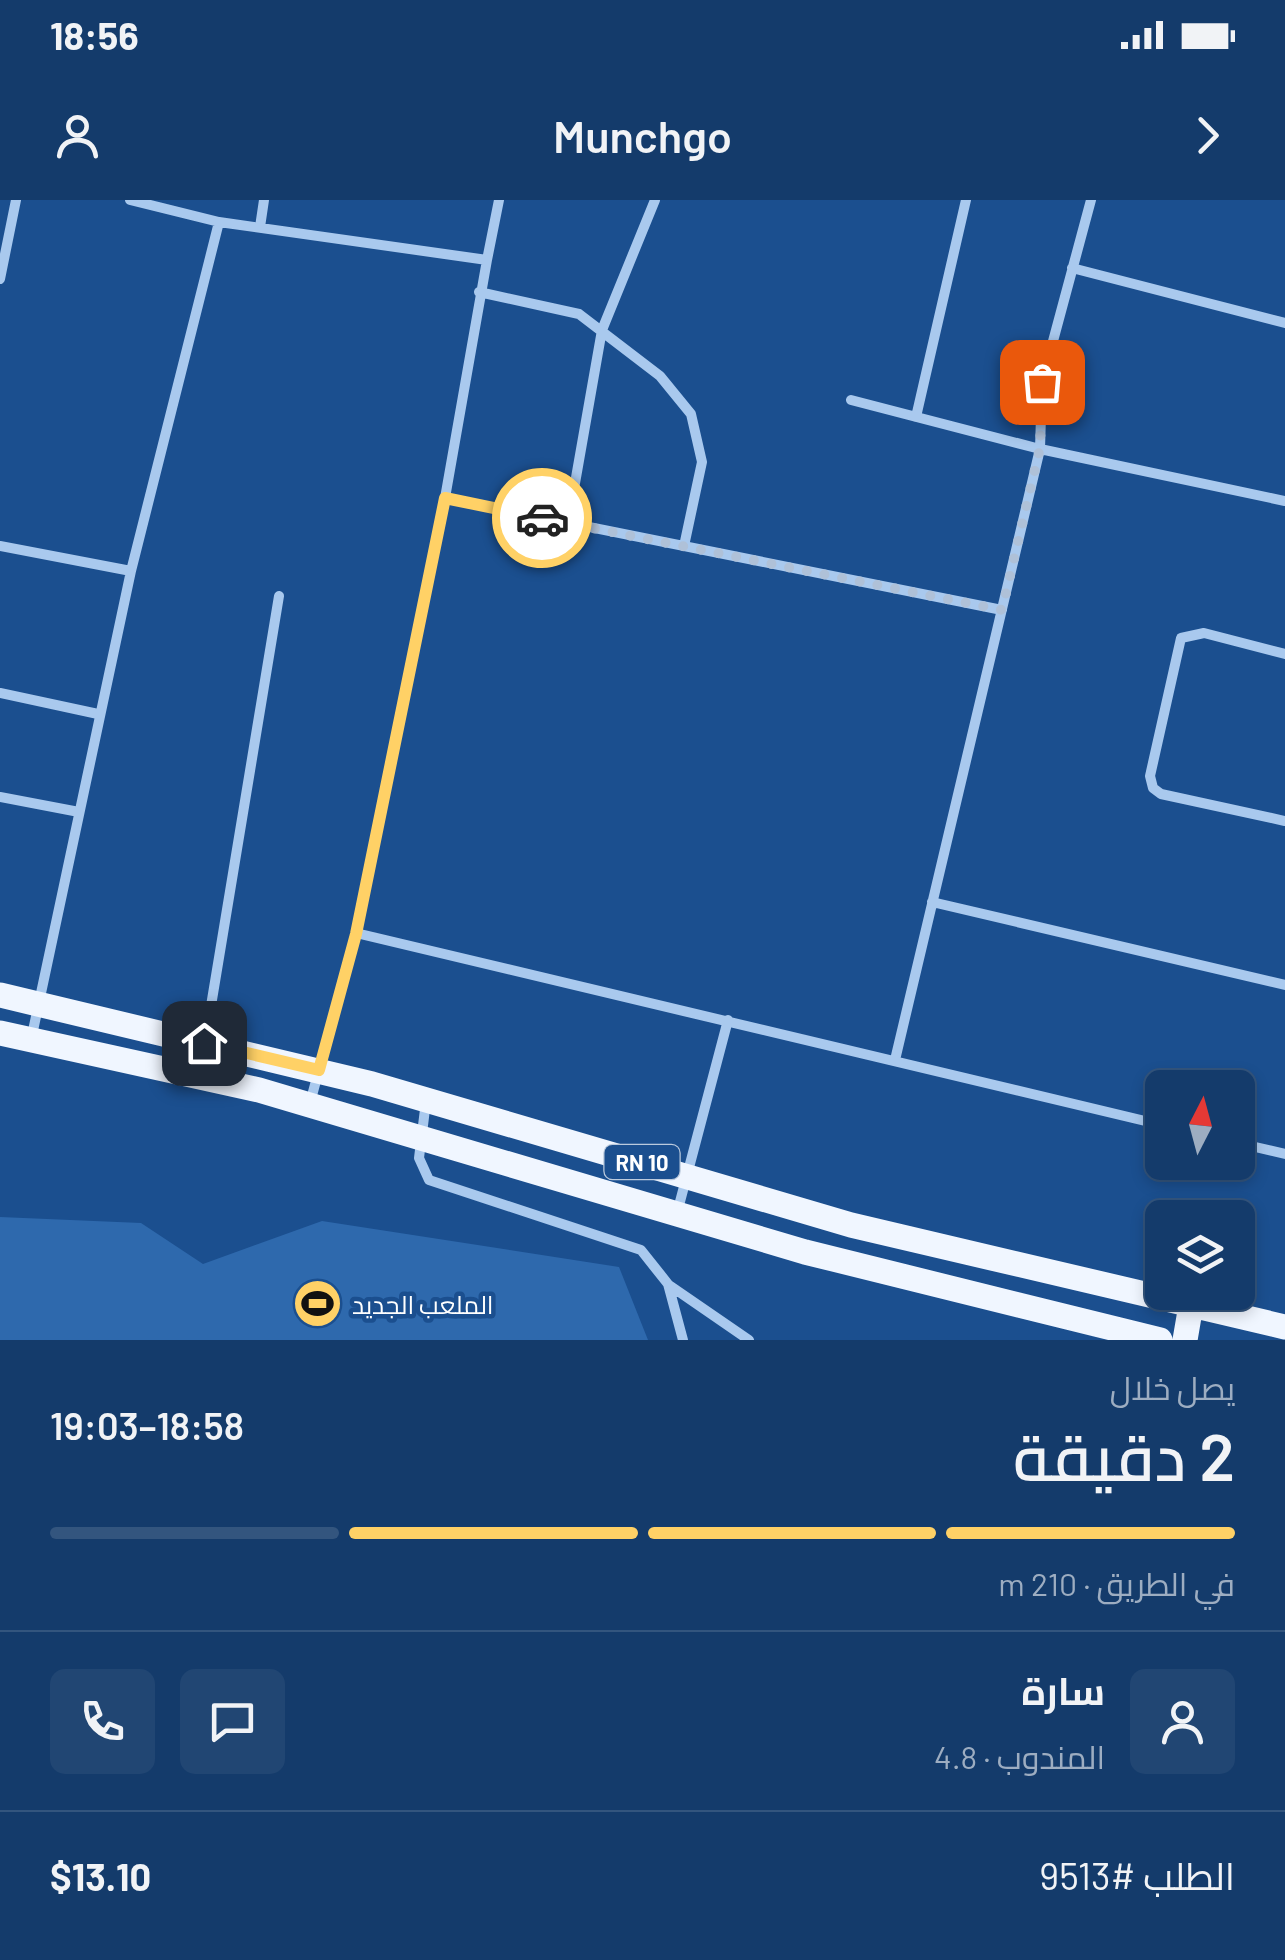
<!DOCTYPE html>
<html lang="ar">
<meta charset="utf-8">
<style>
body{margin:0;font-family:Barlow,Cairo,sans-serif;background:#214673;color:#f1f3f6;direction:rtl;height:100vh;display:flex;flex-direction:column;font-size:38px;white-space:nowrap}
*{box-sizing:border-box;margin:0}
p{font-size:32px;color:#9dadc1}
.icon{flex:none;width:55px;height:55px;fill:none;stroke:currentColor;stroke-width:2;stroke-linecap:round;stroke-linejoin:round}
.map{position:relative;height:1140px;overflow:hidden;direction:ltr}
.sheet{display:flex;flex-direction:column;background:#143b6b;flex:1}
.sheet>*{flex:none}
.needle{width:65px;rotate:6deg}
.fabs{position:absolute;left:1145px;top:870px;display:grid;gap:20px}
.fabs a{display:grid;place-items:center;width:110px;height:110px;border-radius:15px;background:#143b6b;box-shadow:0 5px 15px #0003,0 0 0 2px #33557e;font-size:50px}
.pin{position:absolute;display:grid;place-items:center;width:85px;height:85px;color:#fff;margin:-42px;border-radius:20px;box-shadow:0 5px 15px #0006}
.courier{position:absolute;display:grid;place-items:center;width:100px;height:100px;margin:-50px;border:8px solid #ffd166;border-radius:50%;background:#fff;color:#222;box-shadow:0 2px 12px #0007}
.summary em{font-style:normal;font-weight:600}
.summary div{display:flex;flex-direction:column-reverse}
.summary{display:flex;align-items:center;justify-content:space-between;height:170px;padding:0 50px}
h1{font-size:65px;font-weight:600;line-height:75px}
.bar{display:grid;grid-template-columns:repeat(4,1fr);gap:15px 10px;align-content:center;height:120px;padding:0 50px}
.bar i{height:12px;border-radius:8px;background:#33557e}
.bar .active{background:#ffd166}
.bar p{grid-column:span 4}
.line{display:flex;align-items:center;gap:25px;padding:0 50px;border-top:2px solid #33557e}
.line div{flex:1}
.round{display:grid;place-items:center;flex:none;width:105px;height:105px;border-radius:15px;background:#214673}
.status{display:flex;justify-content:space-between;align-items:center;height:70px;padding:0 50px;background:#143b6b;direction:ltr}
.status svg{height:28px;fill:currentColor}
header{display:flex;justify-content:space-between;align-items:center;height:130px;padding:0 50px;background:#143b6b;font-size:45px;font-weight:600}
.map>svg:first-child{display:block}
.green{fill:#2e69ad}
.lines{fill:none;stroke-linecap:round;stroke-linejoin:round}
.minor{stroke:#a9c9ee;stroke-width:10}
.primary{stroke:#f0f6ff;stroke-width:25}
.done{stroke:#afc1d8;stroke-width:10;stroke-dasharray:0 18}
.route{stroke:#ffd166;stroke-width:12}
.labels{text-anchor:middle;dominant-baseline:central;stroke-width:9;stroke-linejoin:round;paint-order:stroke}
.shield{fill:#1b4f8f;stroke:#bbcadd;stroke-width:2.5}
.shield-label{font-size:22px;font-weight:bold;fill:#fff}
.poi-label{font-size:25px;fill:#fff;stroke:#1b4f8f;text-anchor:start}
</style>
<div class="status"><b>18:56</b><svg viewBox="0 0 49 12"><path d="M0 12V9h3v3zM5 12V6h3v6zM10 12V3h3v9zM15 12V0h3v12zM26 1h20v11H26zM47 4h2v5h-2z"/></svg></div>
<header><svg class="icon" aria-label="forward" viewBox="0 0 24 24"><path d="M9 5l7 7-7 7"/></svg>Munchgo<svg class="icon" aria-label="person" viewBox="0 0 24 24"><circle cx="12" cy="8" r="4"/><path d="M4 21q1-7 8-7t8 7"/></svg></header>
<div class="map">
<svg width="1285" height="1140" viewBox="0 0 1285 1140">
<rect width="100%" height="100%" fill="#1b4f8f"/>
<path class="green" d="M0,1017l141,6 62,41 119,-43 297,46 29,73h-648z"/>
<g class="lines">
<path class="minor" d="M130,0l89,22 268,38 -42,238 -89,435 -46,170
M260,27l4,-27
M487,60l12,-60
M1072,68l213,55
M0,79l16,-79
M479,92l100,22 81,62 31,38 11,48 -18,84
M851,200l189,49 245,52
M916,217l50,-217
M445,298l557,112
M568,323l34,-193 53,-130
M0,346l131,25 -100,469
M131,371l88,-349
M1285,454l-81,-21 -23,5 -31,138 3,12 8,6 124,27
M0,493l98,21
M0,597l79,15
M932,702l353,83
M356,733l806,192
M205,842l74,-446
M895,860l145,-611 2,-67 49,-182
M426,901l-7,57 10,22 212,70 27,34 15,56
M1238,943l47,11
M677,1013l51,-193
M669,1085l80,55"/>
<path class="primary" d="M0,795l372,89 479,141 434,102
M0,833l259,57 546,162 355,88
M1185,1140l6,-35"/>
</g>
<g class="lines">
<path class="done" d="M542,318l460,92 38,-162 2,-66"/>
<path class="route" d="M204,843l115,27 37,-136 89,-436 97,20"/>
</g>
<defs>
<symbol id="stadium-disc" viewBox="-11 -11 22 22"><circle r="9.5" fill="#ffd166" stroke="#1b4f8f"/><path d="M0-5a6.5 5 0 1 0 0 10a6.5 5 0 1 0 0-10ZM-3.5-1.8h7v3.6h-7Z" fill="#111"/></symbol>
</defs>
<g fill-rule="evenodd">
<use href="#stadium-disc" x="290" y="1076" width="55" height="55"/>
</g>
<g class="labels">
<rect class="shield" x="604.5" y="945" width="75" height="34" rx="8"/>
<g class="shield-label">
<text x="642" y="962">RN 10</text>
</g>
<g class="poi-label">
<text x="352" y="1104">الملعب الجديد</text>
</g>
</g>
</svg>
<div class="fabs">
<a><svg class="needle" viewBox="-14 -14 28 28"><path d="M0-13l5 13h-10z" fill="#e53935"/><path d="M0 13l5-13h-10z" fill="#9dadc1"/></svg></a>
<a><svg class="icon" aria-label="layers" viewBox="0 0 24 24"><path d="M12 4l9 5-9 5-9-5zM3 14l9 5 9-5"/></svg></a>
</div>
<div class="pin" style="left:1042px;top:182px;background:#ea580c"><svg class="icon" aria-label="bag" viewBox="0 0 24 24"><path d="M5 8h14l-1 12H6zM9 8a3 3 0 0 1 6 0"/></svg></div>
<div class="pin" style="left:204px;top:843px;background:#1f2937"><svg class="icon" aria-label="home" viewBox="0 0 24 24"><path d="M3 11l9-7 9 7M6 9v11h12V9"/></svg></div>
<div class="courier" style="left:542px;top:318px"><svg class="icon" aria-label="car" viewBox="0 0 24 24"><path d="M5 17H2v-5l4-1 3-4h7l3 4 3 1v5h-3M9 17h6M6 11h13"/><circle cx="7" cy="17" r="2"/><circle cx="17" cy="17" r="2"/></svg></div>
</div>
<section class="sheet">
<div class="summary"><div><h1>2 دقيقة</h1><p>يصل خلال</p></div><em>18:58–19:03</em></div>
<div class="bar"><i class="active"></i><i class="active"></i><i class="active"></i><i></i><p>في الطريق · 210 m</p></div>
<div class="line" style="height:180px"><a class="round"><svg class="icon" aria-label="person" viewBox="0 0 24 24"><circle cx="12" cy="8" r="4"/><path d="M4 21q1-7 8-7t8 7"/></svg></a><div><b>سارة</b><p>المندوب · 4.8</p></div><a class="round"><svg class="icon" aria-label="chat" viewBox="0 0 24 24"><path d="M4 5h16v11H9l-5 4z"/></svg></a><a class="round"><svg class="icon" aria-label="phone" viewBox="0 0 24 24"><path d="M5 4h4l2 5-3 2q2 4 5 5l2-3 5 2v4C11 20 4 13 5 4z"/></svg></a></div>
<div class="line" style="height:130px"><div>الطلب #9513</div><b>$13.10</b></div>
</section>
